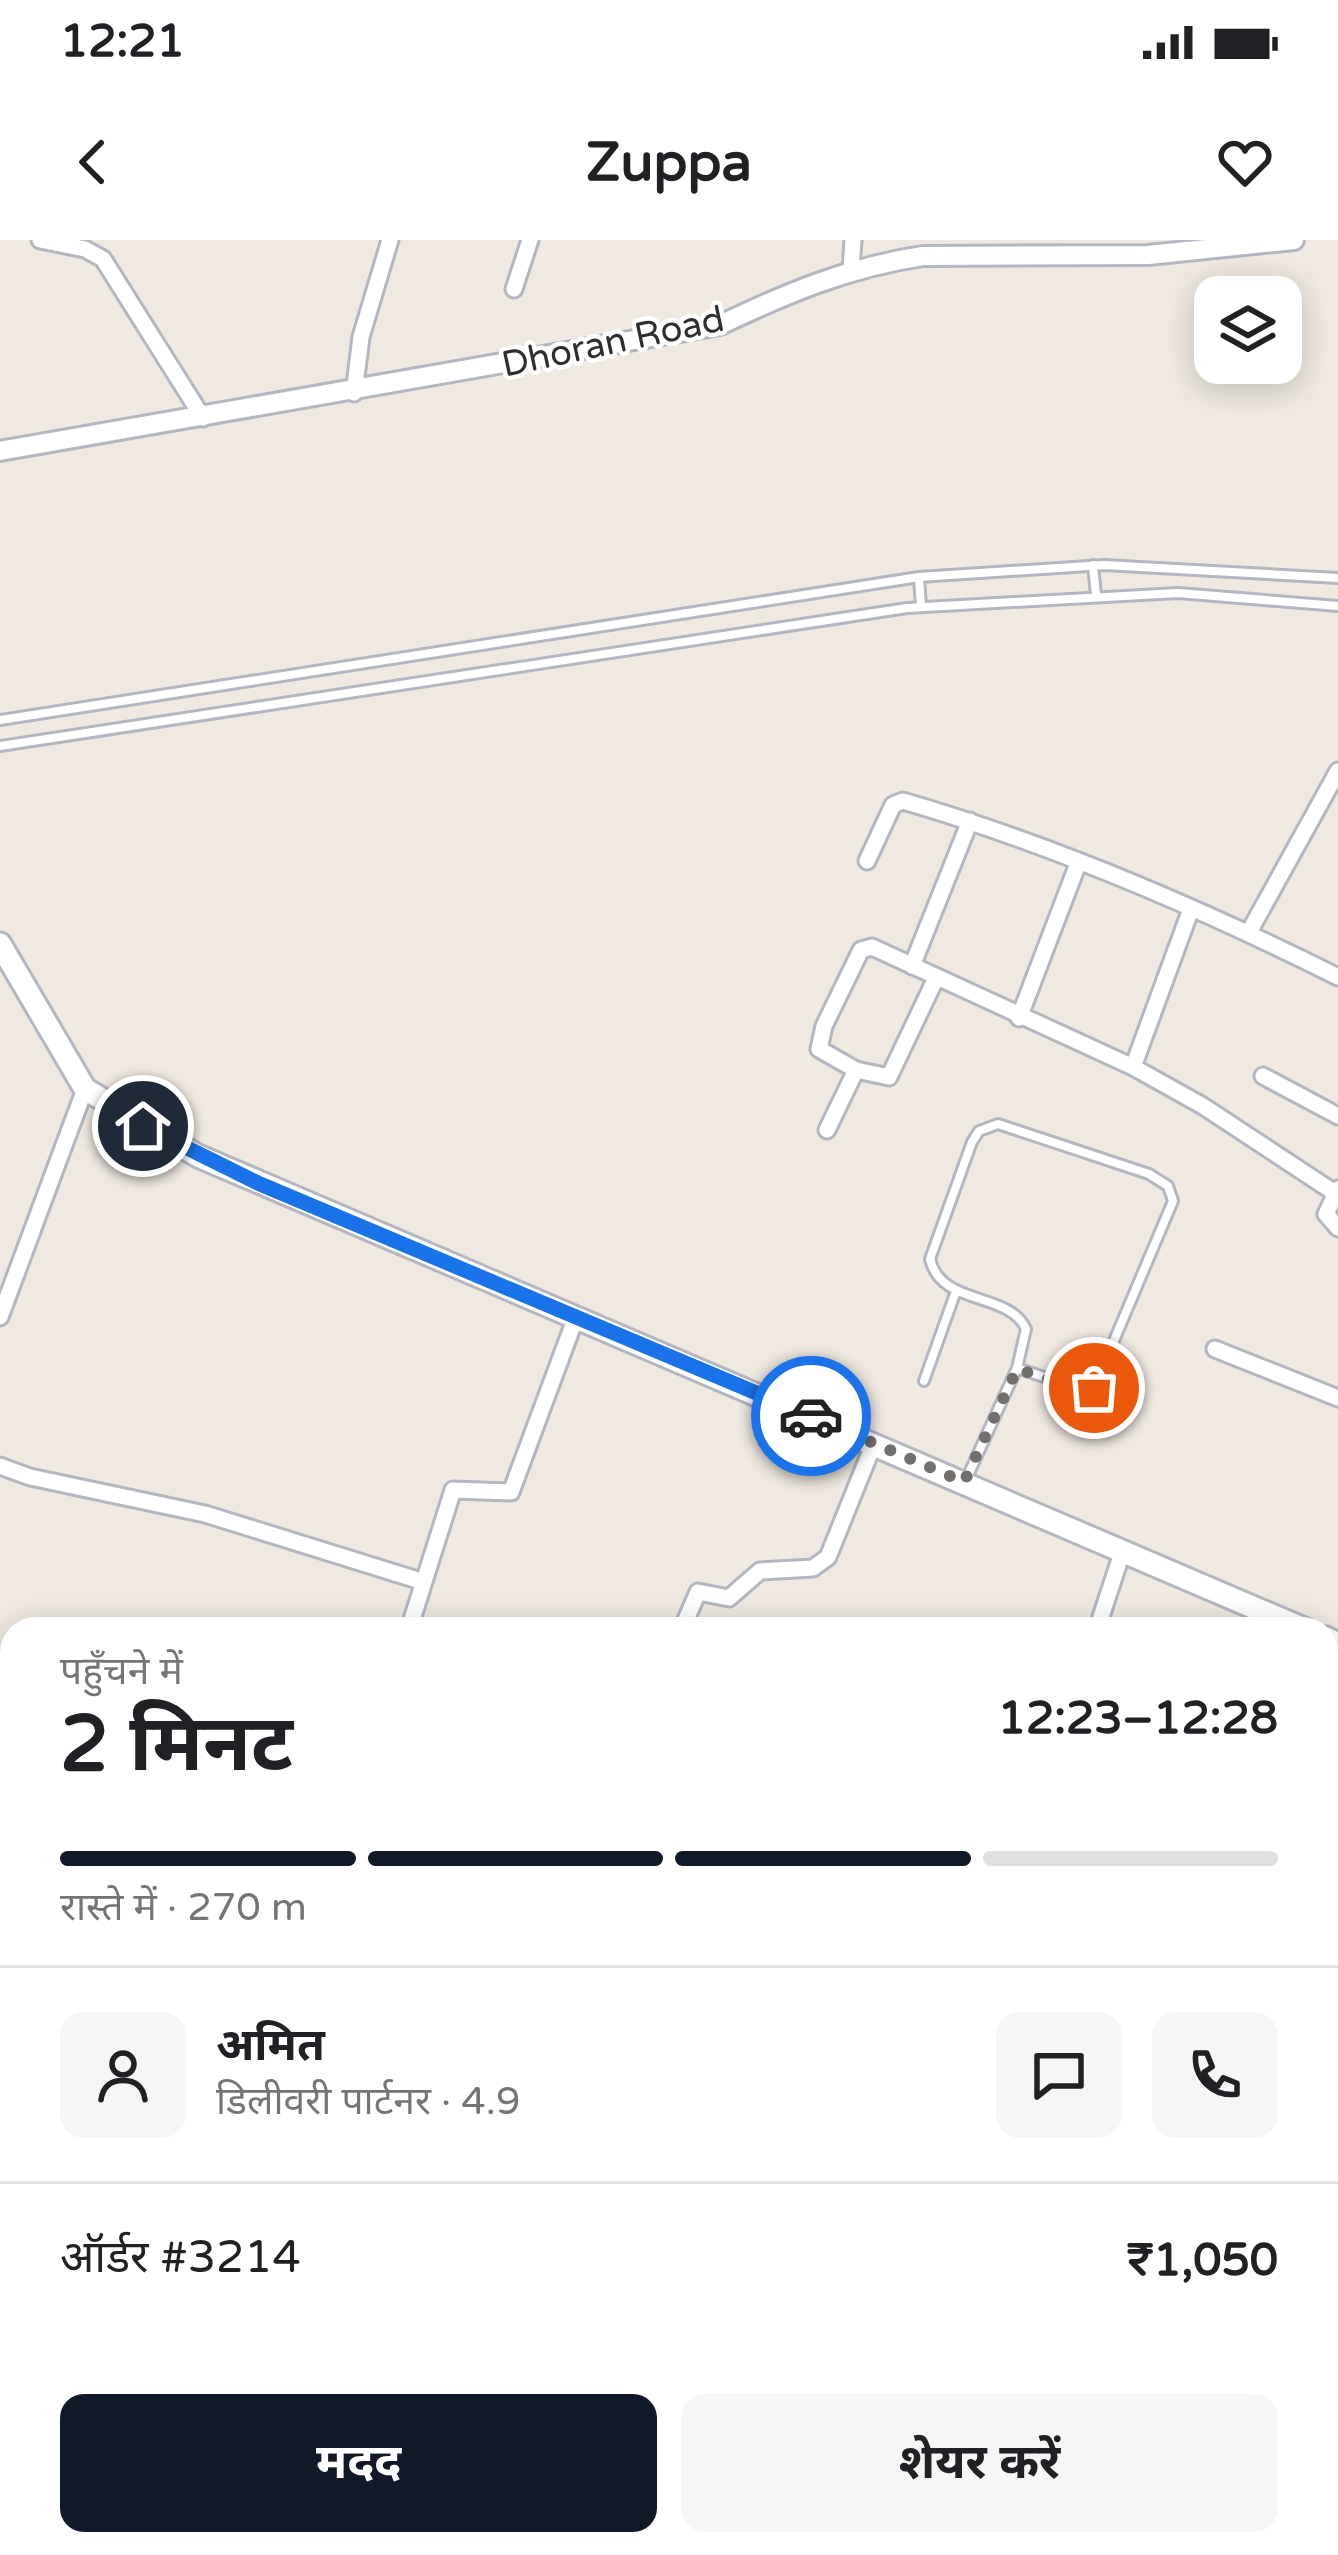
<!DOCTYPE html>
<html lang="hi">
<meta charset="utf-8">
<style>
body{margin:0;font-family:"Varela Round","Noto Sans Devanagari",sans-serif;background:#f6f6f6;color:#202124;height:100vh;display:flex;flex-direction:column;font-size:45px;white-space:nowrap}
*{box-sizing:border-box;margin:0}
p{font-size:39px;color:#757577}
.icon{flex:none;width:66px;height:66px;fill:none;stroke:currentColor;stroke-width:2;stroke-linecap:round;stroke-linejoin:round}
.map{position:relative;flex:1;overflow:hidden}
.drawer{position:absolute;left:0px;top:1377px;width:1338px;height:939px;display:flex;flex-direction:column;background:#fff;border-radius:36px 36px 0 0;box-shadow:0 6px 30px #0003}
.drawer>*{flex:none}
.tools{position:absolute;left:1194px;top:36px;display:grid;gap:24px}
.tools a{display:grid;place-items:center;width:108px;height:108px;border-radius:24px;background:#fff;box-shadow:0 6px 30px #0003;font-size:60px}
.pin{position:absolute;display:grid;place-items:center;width:102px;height:102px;color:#fff;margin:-51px;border:6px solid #fff;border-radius:50%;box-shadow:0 3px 12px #0007}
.courier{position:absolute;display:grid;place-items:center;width:120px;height:120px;margin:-60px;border:9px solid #1a73e8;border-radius:50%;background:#fff;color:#222;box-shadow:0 3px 15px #0007}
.headline em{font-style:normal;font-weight:700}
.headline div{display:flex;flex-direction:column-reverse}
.headline{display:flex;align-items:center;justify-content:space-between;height:204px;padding:0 60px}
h1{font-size:78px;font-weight:700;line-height:90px}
.bar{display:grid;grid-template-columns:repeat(4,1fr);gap:18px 12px;align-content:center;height:144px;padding:0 60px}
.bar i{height:15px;border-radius:9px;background:#e0e0e0}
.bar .selected{background:#111827}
.bar p{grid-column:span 4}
.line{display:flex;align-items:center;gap:30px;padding:0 60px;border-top:3px solid #e0e0e0}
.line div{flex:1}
.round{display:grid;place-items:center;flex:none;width:126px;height:126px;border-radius:24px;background:#f6f6f6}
.action{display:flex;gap:24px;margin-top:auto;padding:24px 60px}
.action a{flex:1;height:138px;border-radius:24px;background:#111827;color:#fff;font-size:48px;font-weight:700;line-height:138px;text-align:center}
.action a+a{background:#f6f6f6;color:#202124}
.status{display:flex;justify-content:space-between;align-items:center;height:84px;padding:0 60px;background:#fff;direction:ltr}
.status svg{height:33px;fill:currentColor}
header{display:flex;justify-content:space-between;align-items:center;height:156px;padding:0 60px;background:#fff;font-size:54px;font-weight:700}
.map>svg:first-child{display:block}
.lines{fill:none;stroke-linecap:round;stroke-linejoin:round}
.service-casing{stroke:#b4b7c1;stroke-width:14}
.minor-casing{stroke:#b4b7c1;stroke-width:21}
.tertiary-casing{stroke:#b4b7c1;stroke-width:24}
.secondary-casing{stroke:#b4b7c1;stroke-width:27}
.service{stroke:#fff;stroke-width:8}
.minor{stroke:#fff;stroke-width:15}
.tertiary{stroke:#fff;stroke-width:18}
.secondary{stroke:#fff;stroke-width:21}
.done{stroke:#726f6d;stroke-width:12;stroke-dasharray:0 21.6}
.route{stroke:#1a73e8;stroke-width:15}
.labels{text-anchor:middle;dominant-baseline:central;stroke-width:9;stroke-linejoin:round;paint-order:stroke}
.street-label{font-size:36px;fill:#2e2e2e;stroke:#fff}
</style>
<div class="status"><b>12:21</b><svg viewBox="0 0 49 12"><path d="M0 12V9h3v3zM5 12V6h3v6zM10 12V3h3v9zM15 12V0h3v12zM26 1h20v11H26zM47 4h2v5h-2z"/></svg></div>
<header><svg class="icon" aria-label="back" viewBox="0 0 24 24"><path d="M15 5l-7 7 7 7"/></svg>Zuppa<svg class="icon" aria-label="heart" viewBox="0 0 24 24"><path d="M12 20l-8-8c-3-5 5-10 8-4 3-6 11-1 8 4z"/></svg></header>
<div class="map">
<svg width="1338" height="2315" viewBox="0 0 1338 2315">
<rect width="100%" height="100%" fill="#efe9e1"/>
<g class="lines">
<defs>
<path id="service" d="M1093,325l3,30
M919,337l2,30
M0,480l919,-143 185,-12 234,13
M0,506l907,-138 271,-15 160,13
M924,1141l32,-90
M965,1242l52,-114 9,-39c-17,-38 -85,-22 -96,-70l42,-117 7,-11 19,-7 151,50 19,12 5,15 -79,187 -8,3 -69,-23"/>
<path id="minor" d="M40,0l45,9 18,10 100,159
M851,30l2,-30
M514,49l16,-49
M354,153l7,-56 29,-97
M867,621l26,-56 10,-4c151,44 295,106 435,176
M1191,669l-58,158 70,39 132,87
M1249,692l89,-161
M912,726l58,-145
M936,738l-47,99 -33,-7 -37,-21 5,-23 37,-76 11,-3 261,120
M1019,778l60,-157
M1263,836l75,40
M827,890l29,-60
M1338,949l-12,25 12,14
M0,1077l85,-228
M1215,1109l123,49
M0,1226l30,11 175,37 219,68
M409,1389l44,-139 58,2 65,-175
M682,1389l16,-37 31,6 31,-27 53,-3 15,-11 46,-114
M1097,1389l25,-76
M1326,1553l12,-29
M1326,1937l12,6
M0,1999l12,-42
M1326,2061l12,-36
M0,2205l12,10
M0,2289l12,-3
M120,2304l14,11
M1106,2304l29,11
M79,2315l4,-11
M258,2315l4,-11
M308,2315l4,-11
M616,2315l4,-11
M752,2315l4,-11
M1041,2315l2,-11"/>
<path id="tertiary" d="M0,211l720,-126c67,-32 129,-58 203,-69l225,-1 146,-15"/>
<path id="secondary" d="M0,704l85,145 113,67 1106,473
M1326,1398l12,6"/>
</defs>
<use href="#service" class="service-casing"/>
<use href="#minor" class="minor-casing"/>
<use href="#tertiary" class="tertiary-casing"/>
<use href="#secondary" class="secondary-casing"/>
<use href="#service" class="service"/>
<use href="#minor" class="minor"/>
<use href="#tertiary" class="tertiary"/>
<use href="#secondary" class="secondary"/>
</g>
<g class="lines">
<path class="done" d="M811,1176l153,66 53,-113 68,22 9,-3"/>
<path class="route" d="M143,886l117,58 551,232"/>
</g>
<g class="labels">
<g class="street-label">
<text transform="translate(613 102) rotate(-12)">Dhoran Road</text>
</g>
</g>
</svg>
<div class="tools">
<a><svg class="icon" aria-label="layers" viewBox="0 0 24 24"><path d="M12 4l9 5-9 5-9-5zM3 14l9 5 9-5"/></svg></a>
</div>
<div class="pin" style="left:1094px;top:1148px;background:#ea580c"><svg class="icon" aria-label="bag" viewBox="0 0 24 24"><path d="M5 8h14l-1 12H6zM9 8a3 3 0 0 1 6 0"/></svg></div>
<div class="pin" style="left:143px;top:886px;background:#1f2937"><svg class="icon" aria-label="home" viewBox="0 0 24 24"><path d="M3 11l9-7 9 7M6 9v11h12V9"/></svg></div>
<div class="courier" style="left:811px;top:1176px"><svg class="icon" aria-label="car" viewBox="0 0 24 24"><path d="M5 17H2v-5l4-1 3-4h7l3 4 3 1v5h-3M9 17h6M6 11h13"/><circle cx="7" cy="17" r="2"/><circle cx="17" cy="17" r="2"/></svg></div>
<section class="drawer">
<div class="headline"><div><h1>2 मिनट</h1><p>पहुँचने में</p></div><em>12:23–12:28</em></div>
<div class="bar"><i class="selected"></i><i class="selected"></i><i class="selected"></i><i></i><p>रास्ते में · 270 m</p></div>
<div class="line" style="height:216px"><a class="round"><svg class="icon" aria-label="person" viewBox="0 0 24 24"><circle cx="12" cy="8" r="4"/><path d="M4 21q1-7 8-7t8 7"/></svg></a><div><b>अमित</b><p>डिलीवरी पार्टनर · 4.9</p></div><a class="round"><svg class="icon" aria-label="chat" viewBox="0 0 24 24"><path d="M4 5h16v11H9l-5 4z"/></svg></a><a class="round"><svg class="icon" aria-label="phone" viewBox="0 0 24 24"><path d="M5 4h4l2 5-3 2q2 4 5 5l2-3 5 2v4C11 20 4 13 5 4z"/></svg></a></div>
<div class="line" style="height:156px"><div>ऑर्डर #3214</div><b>₹1,050</b></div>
<div class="action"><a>मदद</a><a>शेयर करें</a></div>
</section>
</div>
